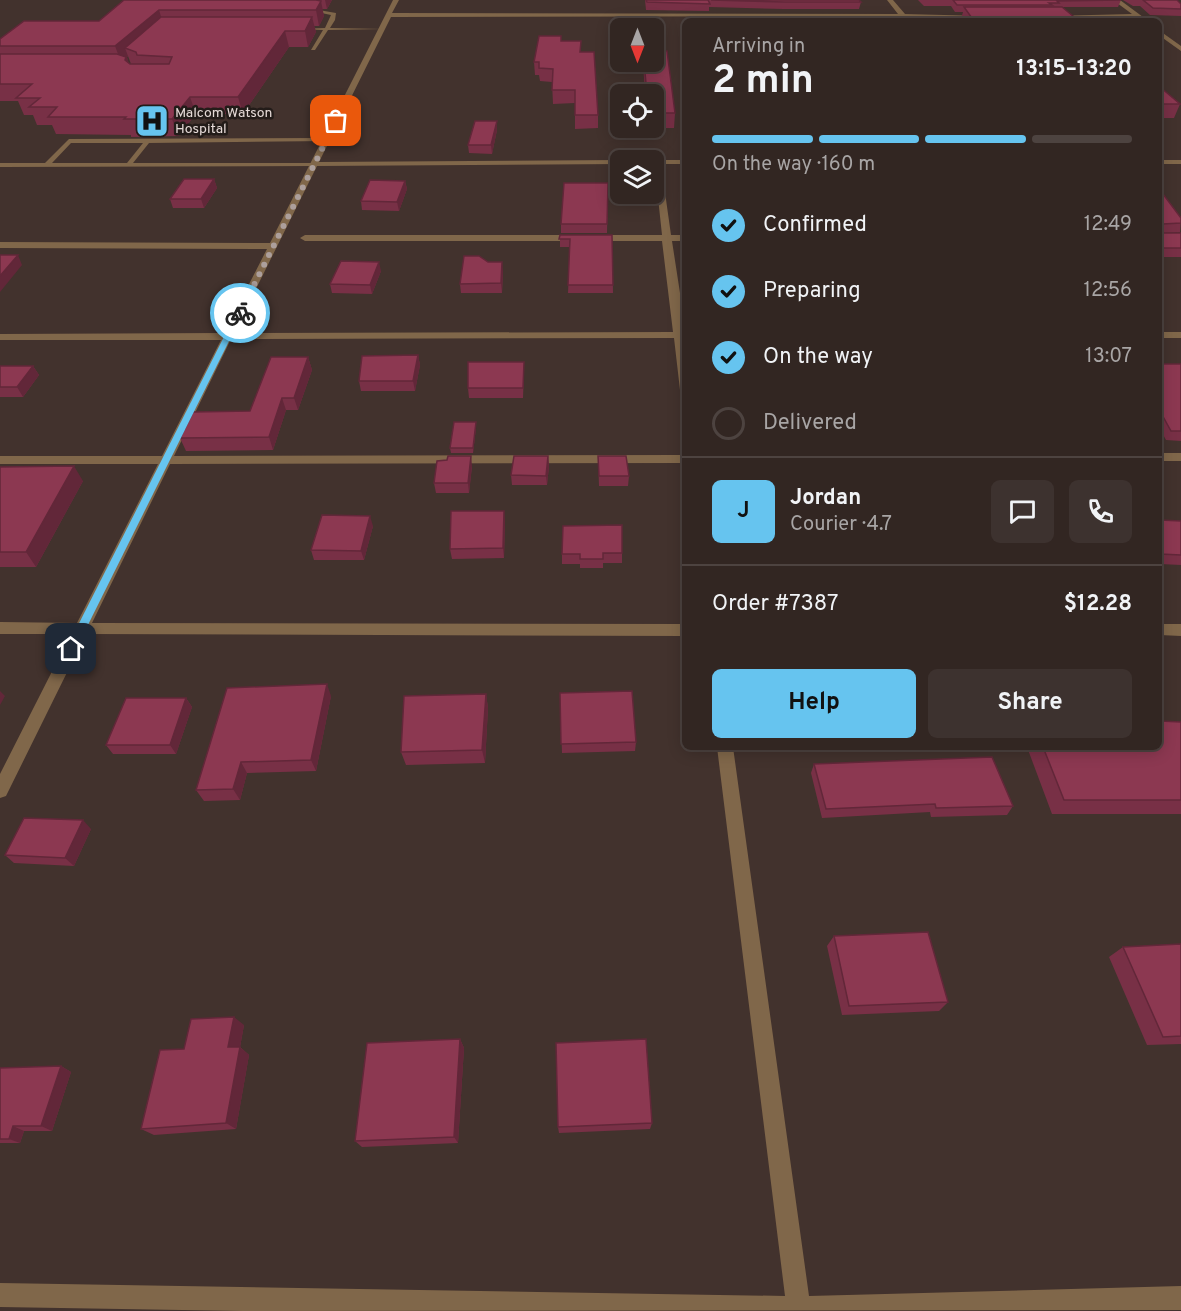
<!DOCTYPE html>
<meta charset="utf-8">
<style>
body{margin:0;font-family:Overpass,sans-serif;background:#3d322f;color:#f1f3f6;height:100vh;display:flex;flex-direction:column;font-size:22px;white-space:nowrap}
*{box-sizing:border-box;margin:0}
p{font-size:20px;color:#a8a5a5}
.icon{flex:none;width:33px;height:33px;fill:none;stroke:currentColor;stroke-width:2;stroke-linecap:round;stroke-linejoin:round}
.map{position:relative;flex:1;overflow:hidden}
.side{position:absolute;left:682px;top:18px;width:480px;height:732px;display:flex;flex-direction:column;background:#322622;border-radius:9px;box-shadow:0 3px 15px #0003,0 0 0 2px #4d4340}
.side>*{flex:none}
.needle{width:39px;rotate:180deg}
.fabs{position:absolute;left:610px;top:18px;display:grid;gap:12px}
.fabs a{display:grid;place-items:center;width:54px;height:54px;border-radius:9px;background:#322622;box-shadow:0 3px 15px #0003,0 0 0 2px #4d4340;font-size:30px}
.pin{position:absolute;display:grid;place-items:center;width:51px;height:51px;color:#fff;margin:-26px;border-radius:12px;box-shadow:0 3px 9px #0006}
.courier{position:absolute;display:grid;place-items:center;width:60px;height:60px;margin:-30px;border:4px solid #66c4ef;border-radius:50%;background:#fff;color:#222;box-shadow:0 2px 8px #0007}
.overview em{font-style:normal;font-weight:700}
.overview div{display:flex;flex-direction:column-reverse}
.overview{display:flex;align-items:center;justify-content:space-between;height:102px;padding:0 30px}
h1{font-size:39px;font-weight:700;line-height:45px}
.bar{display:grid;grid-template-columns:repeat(4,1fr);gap:9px 6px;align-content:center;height:72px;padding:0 30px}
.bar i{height:8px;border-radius:4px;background:#4d4340}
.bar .selected{background:#66c4ef}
.bar p{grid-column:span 4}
.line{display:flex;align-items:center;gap:15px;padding:0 30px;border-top:2px solid #4d4340}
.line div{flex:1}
.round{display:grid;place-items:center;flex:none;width:63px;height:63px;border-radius:9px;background:#3d322f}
ol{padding:0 30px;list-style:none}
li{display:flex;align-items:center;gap:18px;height:66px}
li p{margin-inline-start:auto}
li .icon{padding:6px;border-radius:50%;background:#66c4ef;color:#111;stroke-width:4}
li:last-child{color:#a8a5a5}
li i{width:33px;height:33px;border:3px solid #4d4340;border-radius:50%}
.button{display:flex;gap:12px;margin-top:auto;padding:12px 30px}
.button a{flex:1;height:69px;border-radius:9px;background:#66c4ef;color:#111;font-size:24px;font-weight:700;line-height:69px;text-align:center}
.button a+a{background:#3d322f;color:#f1f3f6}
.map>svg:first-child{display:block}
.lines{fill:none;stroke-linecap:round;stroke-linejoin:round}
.service{fill:#80674a;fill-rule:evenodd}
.minor{fill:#80674a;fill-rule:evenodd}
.wall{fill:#783046;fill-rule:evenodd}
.shaded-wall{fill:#622739}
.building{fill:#8c3851;stroke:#622739;stroke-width:1.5}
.route{fill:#66c4ef}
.done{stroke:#ac9f9c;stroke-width:6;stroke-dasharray:0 10.8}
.labels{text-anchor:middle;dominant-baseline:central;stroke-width:5;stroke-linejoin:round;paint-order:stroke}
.far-poi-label{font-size:14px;fill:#e5dad7;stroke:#231c19;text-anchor:start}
</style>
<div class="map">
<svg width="1181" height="1311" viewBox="0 0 1181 1311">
<rect width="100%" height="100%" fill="#42322d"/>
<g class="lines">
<path class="service" d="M307,8l29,5 -1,7 -5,8 54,1 -56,1 -13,20h-4l12,-20 -26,-1 28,-1 6,-13 -24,-5z
M326,138l2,3 -179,2 -16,20h183v2l-2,1 -314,1v-4h45l24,-24zM71,143h72l-16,20h-75z"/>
<path class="minor" d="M393,0h6l-7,13 506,1 -11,-14h6l12,14 79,2 -593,1 -72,145 302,-2h3h-3v4l-304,2 -83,167 439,-1 -11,-91h-357l-5,-3 5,-3h357l-8,-75h-3h35v4h-25l10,71h15v6h-14l14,91v61l-6,-3 -6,-52 -443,1 -57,117 512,-1v8l-516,1 -78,159 594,1v12l-600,-2 -80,162 -6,2v-24l71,-140h-71v-12l77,1 81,-159h-158v-8h162l59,-116h-221v-6l224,-1 43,-84 -267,-1v-6l270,1z
M1113,0h7l23,17 -3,2 -90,-3 82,-2z
M1160,31l21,15v5l-21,-15z
M1160,160h21v4h-21z
M1160,332h21v6h-21z
M1160,453h21v8h-21z
M1160,624h21v12l-21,-1z
M717,747h16l76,549 372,-10v24l-939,1 -242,-4v-24l785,13z"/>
</g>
<path class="wall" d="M124,0h208l-5,9h-5l2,7 -5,10h-5l2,6 -8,15h-19l-46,67h-47l-18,22 -47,1v-2l-75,-1 -4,-9h-15l-4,-10h-9l-6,-14h-18v-62l99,-18zM128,56l3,8 -3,-1 -1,-6z
M645,0h214l2,2 -2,7h-75l-75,-2v4l-63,-1z
M918,0h203l-3,7h-60l21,14h-117l-1,-2 2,-7h-8l-4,-6h-27z
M1123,0h54l4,4v12l-31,-1 -10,-9h-7z
M561,36v5l20,11 17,63v13l-23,1v-26l-22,1 -1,-22 -12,-1 -1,-6h-4l-1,-13z
M643,62h11l21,51 -1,15h-26h6v-34h-9z
M1160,87l20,17 -6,14h-14z
M497,130l-5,24 -23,-1 -1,-8z
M214,179l3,9 -13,20h-31l-3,-9z
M405,181l2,8 -8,22 -37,-1 -1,-9z
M608,183l-1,50h-46v-9z
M1160,190l21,28 -1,14h-17l18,1v24h-21z
M560,235h52l1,58h-45l2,-46h-10z
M381,271l-9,23 -40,-1 -2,-9z
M503,271l-1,22h-41l-1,-9z
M418,355l2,10 -5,26h-54l-2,-10z
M308,357l4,13 -14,40h-12l-13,40 -87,1 -6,-13 70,-27z
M1160,364h21v77l-15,-1 -6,-11z
M0,366h33l6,9 -16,22h-23z
M524,371l-1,27h-54l-1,-10z
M476,427l-3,26h-22l-1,-5z
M548,456l1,10 -2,19h-35l-1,-10z
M598,456l31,20 -1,10h-29z
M472,466l-3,27h-33l-2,-10z
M0,467l83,14 -47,86h-36z
M505,520l-1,38 -52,1 -2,-10z
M1160,520l21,1v44l-21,-1z
M373,526l-9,34h-50l-3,-10z
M622,553v10h-19v5h-23v-4h-18v-10z
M560,693l76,49 -1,9 -73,2z
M486,694l2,14 -3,55 -79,2 -5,-13z
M331,696l-15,75 -69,2 -7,27 -36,1 -8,-11z
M186,698l6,9 -16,47h-63l-7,-9z
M1181,722v92h-129l-25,-67h133z
M814,764l199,42 -6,9 -76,2 -1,-5 -108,6 -11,-45z
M91,829l-17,37 -60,-3 -9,-8z
M834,936l114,66 -9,9 -97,4 -15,-69z
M1181,944v100l-34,1 -38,-88 14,-10z
M244,1025l-4,22 9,8 -13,74 -82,6 -13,-6 43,-80z
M460,1039l4,9 -6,95 -96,4 -7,-6z
M61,1066l10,6 -19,59h-28l-4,12h-20v-75z
M652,1123l-2,6 -91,4 -1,-6z"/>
<path class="shaded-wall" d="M325,0h7l-5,9z
M321,1l3,15 -5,10 -3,-16z
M159,10l5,16 -39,22 3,8 -1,1 5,16 -11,-11 -6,-16z
M312,17l4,15 -8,15 -3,-16z
M285,31l4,16 -46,67 -5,-17z
M190,97l6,17 -18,22 -6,-17z
M497,121v9l-5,24 -1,-9z
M214,179l3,9 -13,20 -3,-9z
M405,181l2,8 -8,22 -2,-9z
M18,255l4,10 -22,27v-16z
M379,262l2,9 -9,23 -2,-9z
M502,262l1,9 -1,22 -1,-10z
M418,355l2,10 -5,26 -2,-10z
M308,357l4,13 -14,40 -4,-12z
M33,366l6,9 -16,22 -6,-10z
M282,398l4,12 -13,40 -4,-13z
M476,422v5l-3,26v-5z
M471,456l1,10 -3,27 -1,-10z
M548,456l1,10 -2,19 -1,-9z
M74,466l9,15 -47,86 -10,-15z
M504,511l1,9 -1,38 -1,-10z
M370,516l3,10 -9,34 -3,-9z
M327,684l4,12 -15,75 -5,-11z
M0,691l5,5 -5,9z
M486,694l2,14 -3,55 -3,-13z
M186,698l6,9 -16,47 -6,-9z
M241,762l6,11 -7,27 -7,-11z
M83,820l8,9 -17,37 -9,-8z
M234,1017l10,8 -4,22 9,8 -13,74 -10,-6 2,-76z
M460,1039l4,9 -6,95 -4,-6z
M61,1066l10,6 -19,59 -11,-5z
M13,1126l11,5 -4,12 -11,-4z"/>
<path class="building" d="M124,0h192l5,1 -5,9h-157l-44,36h-115v-7l24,-18h75z
M646,0h62l2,4 -63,-2z
M711,0h148l2,2h-76z
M953,0h168l-64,1 2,2h-10l3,2h-95z
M1143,0h34l4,4v5l-28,-1z
M964,7h98l17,14h-105z
M161,17h151l-7,14h-20l-47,66h-48l-18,22h-48l2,-2h-78l9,-10h-28l11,-9h-24l16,-14h-32v-30h117l9,3 -1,3 5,4h39l3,-7 -35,-2 -1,-3 -11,-4z
M539,36h22v5h20l-1,11h14l4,63h-23v-25h-23l1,-21 -14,-1v-6h-5z
M654,51h13l8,62h-21v-19h-7l-3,-32h10z
M1160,87l20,17h-20z
M475,121h22l-6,24h-23z
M184,179h30l-13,20h-31z
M370,180l35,1 -8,21 -36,-1z
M564,183h44l-1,41h-46z
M1160,190l21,28v5l-18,1v9h18v15h-21z
M560,235h52l1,50h-45l2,-46h-11z
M0,255h18l-18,21z
M464,256h15l9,6h14l-1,21 -41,1z
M341,261l38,1 -9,23 -40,-1z
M418,355l-5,26h-54l3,-25z
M271,357h37l-14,41h-12l-13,39 -89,1 13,-26 57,-1z
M468,362h56l-1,26h-55z
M1160,364h21v67h-10l-11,-20z
M0,366h33l-16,21h-17z
M454,422h22l-3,26h-23z
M448,456h23l-3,27h-34l3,-22 10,-1z
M514,456h34l-2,20 -35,-1z
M598,456h28l3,20h-30z
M74,466l-48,86h-26v-85z
M451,511h53l-1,37 -53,1z
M322,515l48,1 -9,35 -50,-1z
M1160,520l21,1v34l-21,-1z
M622,525v28h-19v6h-23v-5h-18l1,-28z
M327,684l-16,76 -70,2 -8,27 -37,1 31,-102z
M632,691l4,51 -75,2 -1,-51z
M486,694l-4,56 -81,2 3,-56z
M126,698h60l-16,47h-64z
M1160,721l21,1v78h-117l-21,-53h117z
M992,757l21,49 -77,2 -1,-4 -109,5 -12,-45z
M24,818l59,2 -18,38 -60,-3z
M928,932l20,70 -99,4 -15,-70z
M1181,944v92l-18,1 -40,-90z
M234,1017l-6,30h12l-14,76 -85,6 19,-79 24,-1 7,-30z
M460,1039l-6,98 -99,4 12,-98z
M646,1039l6,84 -94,4 -2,-84z
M61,1066l-20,60h-28l-4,13h-9v-71z"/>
<path class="route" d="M240,311l3,2 -167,336 -5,4 -3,-1 -2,-3 170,-336z"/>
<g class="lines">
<path class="done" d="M240,313l96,-192"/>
</g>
<defs>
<symbol id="hospital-square" viewBox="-11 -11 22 22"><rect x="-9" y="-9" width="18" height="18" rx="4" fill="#66c4ef" stroke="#231c19"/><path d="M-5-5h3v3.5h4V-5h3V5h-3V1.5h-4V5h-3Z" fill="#111"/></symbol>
</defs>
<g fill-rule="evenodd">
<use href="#hospital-square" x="133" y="102" width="38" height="38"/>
</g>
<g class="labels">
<g class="far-poi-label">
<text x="175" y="113">Malcom Watson<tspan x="175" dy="16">Hospital</tspan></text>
</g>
</g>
</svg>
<div class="fabs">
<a><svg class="needle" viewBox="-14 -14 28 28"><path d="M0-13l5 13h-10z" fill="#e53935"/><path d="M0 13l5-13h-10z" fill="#a8a5a5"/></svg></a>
<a><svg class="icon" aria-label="locate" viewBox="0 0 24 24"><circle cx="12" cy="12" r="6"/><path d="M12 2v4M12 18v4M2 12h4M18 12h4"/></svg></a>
<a><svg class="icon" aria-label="layers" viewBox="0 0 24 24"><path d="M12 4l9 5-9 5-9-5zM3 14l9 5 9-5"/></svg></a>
</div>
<div class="pin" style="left:336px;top:121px;background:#ea580c"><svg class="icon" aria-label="bag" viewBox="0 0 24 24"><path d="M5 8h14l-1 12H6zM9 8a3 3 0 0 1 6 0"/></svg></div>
<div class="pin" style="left:71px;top:649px;background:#1f2937"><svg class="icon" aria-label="home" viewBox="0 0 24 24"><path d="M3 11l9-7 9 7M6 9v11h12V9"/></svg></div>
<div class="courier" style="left:240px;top:313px"><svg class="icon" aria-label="bike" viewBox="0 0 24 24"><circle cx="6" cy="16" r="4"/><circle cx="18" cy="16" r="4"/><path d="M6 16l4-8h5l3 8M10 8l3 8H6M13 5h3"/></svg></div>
<section class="side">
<div class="overview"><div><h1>2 min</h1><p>Arriving in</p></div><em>13:15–13:20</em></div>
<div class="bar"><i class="selected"></i><i class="selected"></i><i class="selected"></i><i></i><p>On the way · 160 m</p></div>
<ol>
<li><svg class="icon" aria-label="check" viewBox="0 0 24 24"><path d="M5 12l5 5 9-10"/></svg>Confirmed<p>12:49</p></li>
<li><svg class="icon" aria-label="check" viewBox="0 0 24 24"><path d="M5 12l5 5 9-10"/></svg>Preparing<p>12:56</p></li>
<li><svg class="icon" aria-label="check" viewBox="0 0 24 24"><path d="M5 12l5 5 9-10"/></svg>On the way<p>13:07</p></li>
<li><i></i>Delivered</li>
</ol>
<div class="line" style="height:108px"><b class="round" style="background:#66c4ef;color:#111">J</b><div><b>Jordan</b><p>Courier · 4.7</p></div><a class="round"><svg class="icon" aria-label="chat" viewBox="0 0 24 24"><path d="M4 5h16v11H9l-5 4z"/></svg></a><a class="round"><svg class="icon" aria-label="phone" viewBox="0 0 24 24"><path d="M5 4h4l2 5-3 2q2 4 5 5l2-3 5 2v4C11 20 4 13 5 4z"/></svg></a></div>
<div class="line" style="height:78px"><div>Order #7387</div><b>$12.28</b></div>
<div class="button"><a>Help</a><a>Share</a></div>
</section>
</div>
